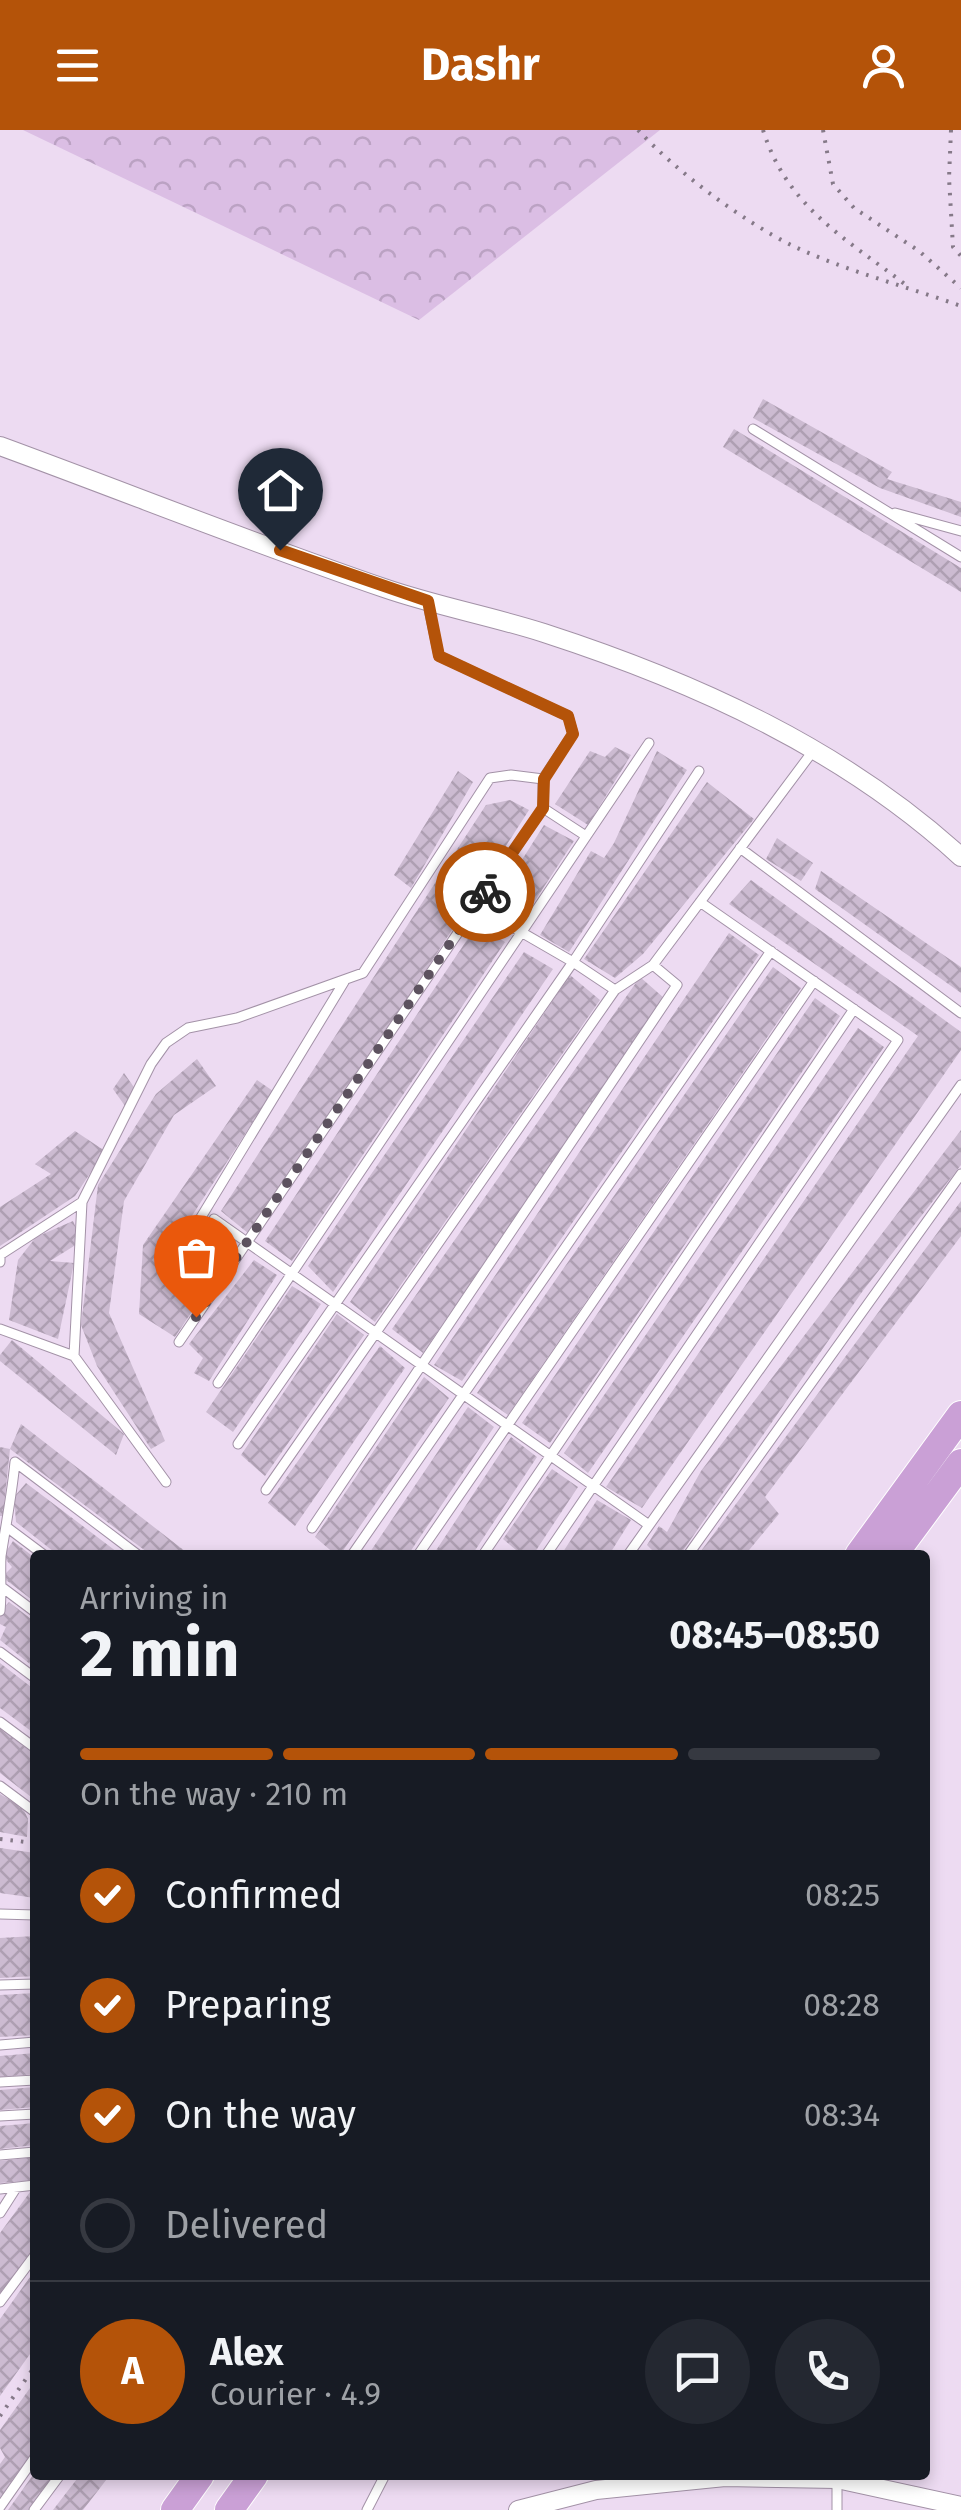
<!DOCTYPE html>
<meta charset="utf-8">
<style>
body{margin:0;font-family:"Fira Sans",sans-serif;background:#242831;color:#f1f3f6;height:100vh;display:flex;flex-direction:column;font-size:38px;white-space:nowrap}
*{box-sizing:border-box;margin:0}
p{font-size:32px;color:#9ea1a6}
.icon{flex:none;width:55px;height:55px;fill:none;stroke:currentColor;stroke-width:2;stroke-linecap:round;stroke-linejoin:round}
.map{position:relative;flex:1;overflow:hidden}
.side{position:absolute;left:30px;top:1420px;width:900px;height:930px;display:flex;flex-direction:column;background:#171b24;border-radius:10px;box-shadow:0 5px 15px #0003}
.side>*{flex:none}
.pin{position:absolute;display:grid;place-items:center;width:85px;height:85px;color:#fff;margin:-102px -42px;border-radius:50% 50% 50% 0;rotate:-45deg;box-shadow:0 0 10px #0007}
.pin .icon{rotate:45deg}
.courier{position:absolute;display:grid;place-items:center;width:100px;height:100px;margin:-50px;border:8px solid #b45309;border-radius:50%;background:#fff;color:#222;box-shadow:0 2px 12px #0007}
.head em{font-style:normal;font-weight:700}
.head div{display:flex;flex-direction:column-reverse}
.head{display:flex;align-items:center;justify-content:space-between;height:170px;padding:0 50px}
h1{font-size:65px;font-weight:700;line-height:75px}
.bar{display:grid;grid-template-columns:repeat(4,1fr);gap:15px 10px;align-content:center;height:120px;padding:0 50px}
.bar i{height:12px;border-radius:8px;background:#363941}
.bar .on{background:#b45309}
.bar p{grid-column:span 4}
.line{display:flex;align-items:center;gap:25px;padding:0 50px;border-top:2px solid #363941}
.line div{flex:1}
.round{display:grid;place-items:center;flex:none;width:105px;height:105px;border-radius:52px;background:#242831}
ol{padding:0 50px;list-style:none}
li{display:flex;align-items:center;gap:30px;height:110px}
li p{margin-inline-start:auto}
li .icon{padding:10px;border-radius:50%;background:#b45309;color:#fff;stroke-width:4}
li:last-child{color:#9ea1a6}
li i{width:55px;height:55px;border:5px solid #363941;border-radius:50%}
header{display:flex;justify-content:space-between;align-items:center;height:130px;padding:0 50px;background:#b45309;color:#fff;font-size:45px;font-weight:700}
.map>svg:first-child{display:block}
.forest{fill:url(#forest-crowns)}
.building{fill:url(#building-cross-hatch)}
.lines{fill:none;stroke-linecap:round;stroke-linejoin:round}
.service-casing{stroke:#a392a7;stroke-width:11}
.minor-casing{stroke:#a392a7;stroke-width:20}
.trunk-casing{stroke:#fff;stroke-width:30}
.path{stroke:#857988;stroke-width:4;stroke-dasharray:2.5 8;stroke-linecap:butt}
.service{stroke:#fff;stroke-width:9}
.minor{stroke:#fff;stroke-width:18}
.trunk{stroke:#caa0d6;stroke-width:28}
.done{stroke:#5d525f;stroke-width:10;stroke-dasharray:0 18}
.route{stroke:#b45309;stroke-width:12}
</style>
<header><svg class="icon" aria-label="menu" viewBox="0 0 24 24"><path d="M4 6h16M4 12h16M4 18h16"/></svg>Dashr<svg class="icon" aria-label="person" viewBox="0 0 24 24"><circle cx="12" cy="8" r="4"/><path d="M4 21q1-7 8-7t8 7"/></svg></header>
<div class="map">
<svg width="961" height="2380" viewBox="0 0 961 2380">
<defs>
<pattern id="forest-crowns" width="20" height="18" patternUnits="userSpaceOnUse" patternTransform="scale(2.5)"><rect width="20" height="18" fill="#dbbee4"/><path d="M2 6a3 3 0 1 1 6 0M12 15a3 3 0 1 1 6 0" fill="none" stroke="#bba2c3"/></pattern>
<pattern id="building-cross-hatch" width="8" height="8" patternUnits="userSpaceOnUse" patternTransform="scale(2.5)"><rect width="8" height="8" fill="#ccbbd1"/><path d="M0 0l8 8M0 8l8-8" fill="none" stroke="#ae9fb2"/></pattern>
</defs>
<rect width="100%" height="100%" fill="#eddbf2"/>
<path class="forest" d="M23,0h637l-241,190z"/>
<path class="building" d="M763,269l129,73 -5,7 74,23v15l-81,-29 -127,-70z
M734,299l227,139v24l-238,-145z
M615,617l16,8 -43,70 -33,-21 35,-53 15,6z
M657,621l30,19 -118,182 -29,-17 51,-84 13,7 10,-15z
M458,641l15,11 -62,106 -17,-13z
M707,652l47,37 -111,135 -28,24 -31,-19z
M510,670l19,10 -275,428 -33,-27 265,-406z
M544,695l30,16 -53,81 -27,-18z
M777,708l36,25 -12,18 -35,-22z
M821,741l140,96v26l-146,-104z
M751,750l210,152v18l-319,458 -36,-21 312,-451 -189,-132z
M477,795l28,17 -213,319 -27,-20z
M729,803l30,22 -297,426 -28,-16z
M524,822l29,17 -220,323 -25,-26z
M773,837l28,21 -293,427 -31,-22z
M570,845l30,25 -225,322 -25,-20z
M640,847l24,21 -241,355 -31,-24z
M815,868l25,18 -290,427 -28,-20z
M858,898l26,19 -296,426 -24,-20z
M197,929l19,27 -42,29 -50,86 -15,112 56,128 -14,8 -54,-83 -16,-41 17,-140 58,-91z
M124,943l14,20 -13,13 -12,-17z
M257,950l16,11 -102,157 11,14 25,-31 28,16 -60,90 -36,-23 4,-69z
M961,1000v35l-99,127 -182,263h-30l3,-4 -6,-6 12,-19 8,6 34,-61z
M75,1001l30,20 -30,45 -75,50v-39l51,-33 -16,-10z
M961,1071v35l-196,261 14,17 -34,41h-47z
M73,1091l9,20 -32,20 24,2 -16,76 -49,-19 9,-60 18,-23z
M254,1130l23,15 -68,106 -15,-8 9,-15 -14,-14z
M292,1156l29,18 -88,128 -27,-20z
M337,1184l27,21 -99,141 -24,-21z
M12,1210l112,94 -8,21 -116,-94v-6z
M380,1216l25,22 -110,158 -27,-23z
M424,1247l25,21 -109,157h-4l-21,-18z
M468,1277l26,20 -86,128h-40z
M21,1294l169,131h-39l-141,-106z
M511,1307l26,20 -65,98h-39z
M0,1317l10,2 -7,67h-3z
M552,1339l26,18 -45,68h-11l-19,-16z
M26,1353l95,72h-63l-42,-33 -2,-25z
M597,1370l34,20 -22,35h-48z
M13,1411l22,17v44l-33,-25 10,-10 -9,-11z
M9,1472l26,20v46l-35,-28 6,-13 -6,-3v-12z
M0,1533l35,27v44l-35,-26z
M0,1598l35,27v45l-35,-27z
M0,1664l23,14 5,11 -1,18 -27,-5z
M0,1718l35,5v45l-35,-5z
M35,1806v40l-35,2v-40z
M35,1863v42l-35,2v-42z
M35,1923v21l-35,3v-21z
M35,1957v20l-35,3v-20z
M35,1993v22l-35,4v-23z
M35,2027v23l-35,3v-22z
M30,2062l5,3v52l-35,48v-62z
M35,2140v77l-35,49v-77z
M35,2251v67l-35,50v-34l5,-7 -5,-9v-18z
M33,2345h25l-25,35h-25z
M80,2345h30l-27,35h-30z"/>
<g class="lines">
<defs>
<path id="service" d="M753,299l208,128
M895,383l66,18
M543,678l43,28
M740,718l221,165
M653,835l-38,25 -42,-28 126,-191
M214,1089l435,306
M189,1107l155,-255
M0,1132v-7l82,-53
M0,1199l74,27
M179,1212l364,-534v-29
M218,1253l431,-640
M238,1314l335,-482 -97,-56
M166,1352l-92,-126 8,-154 69,-138 15,-21 22,-15 49,-10 126,-45 127,-195 21,-3 32,4 30,-45 -5,-18 -129,-60 -11,-52
M266,1360l349,-500
M8,1398l36,27
M312,1398l365,-543 -24,-20 160,-214
M352,1425l419,-604
M418,1425l396,-574
M483,1425l371,-546
M546,1425l352,-515 -198,-138
M628,1425l333,-470
M688,1425l273,-381
M3,1458l32,24
M0,1481c2,-19 0,-38 1,-55 5,-32 11,-62 14,-94l123,93
M0,1522l35,26
M0,1592l35,26
M0,1656l35,26
M0,1784l35,1
M0,1855l35,-1
M0,1915l35,-3
M0,1952l35,-2
M0,1986l35,-2
M0,2025l35,-3
M0,2059l35,-4
M0,2083l16,-25
M0,2172l35,-47
M837,2349v31
M0,2377l35,-50
M34,2380l26,-35
M367,2380l18,-35"/>
<path id="minor" d="M0,316c128,47 255,98 384,142 52,18 107,28 160,45 151,49 299,116 417,224
M518,2380l78,-20 129,-13 112,2 124,27"/>
<path id="trunk" d="M859,1425l102,-140
M893,1425l68,-92
M175,2380l25,-35
M229,2380l25,-35"/>
</defs>
<use href="#service" class="service-casing"/>
<use href="#minor" class="minor-casing"/>
<use href="#trunk" class="trunk-casing"/>
<path class="path" d="M638,0c39,42 103,90 155,116 53,25 112,40 168,60
M763,0c24,77 82,108 143,155
M823,0l10,54 21,24 65,43 42,37
M951,0l-2,48 4,69 8,9
M0,1709l35,4
M0,2286l35,-50"/>
<use href="#service" class="service"/>
<use href="#minor" class="minor"/>
<use href="#trunk" class="trunk"/>
</g>
<g class="lines">
<path class="done" d="M196,1187l289,-425"/>
<path class="route" d="M280,420l148,51 11,55 129,60 5,18 -29,45 -1,29 -58,84"/>
</g>
</svg>
<div class="pin" style="left:196px;top:1187px;background:#ea580c"><svg class="icon" aria-label="bag" viewBox="0 0 24 24"><path d="M5 8h14l-1 12H6zM9 8a3 3 0 0 1 6 0"/></svg></div>
<div class="pin" style="left:280px;top:420px;background:#1f2937"><svg class="icon" aria-label="home" viewBox="0 0 24 24"><path d="M3 11l9-7 9 7M6 9v11h12V9"/></svg></div>
<div class="courier" style="left:485px;top:762px"><svg class="icon" aria-label="bike" viewBox="0 0 24 24"><circle cx="6" cy="16" r="4"/><circle cx="18" cy="16" r="4"/><path d="M6 16l4-8h5l3 8M10 8l3 8H6M13 5h3"/></svg></div>
<section class="side">
<div class="head"><div><h1>2 min</h1><p>Arriving in</p></div><em>08:45–08:50</em></div>
<div class="bar"><i class="on"></i><i class="on"></i><i class="on"></i><i></i><p>On the way · 210 m</p></div>
<ol>
<li><svg class="icon" aria-label="check" viewBox="0 0 24 24"><path d="M5 12l5 5 9-10"/></svg>Confirmed<p>08:25</p></li>
<li><svg class="icon" aria-label="check" viewBox="0 0 24 24"><path d="M5 12l5 5 9-10"/></svg>Preparing<p>08:28</p></li>
<li><svg class="icon" aria-label="check" viewBox="0 0 24 24"><path d="M5 12l5 5 9-10"/></svg>On the way<p>08:34</p></li>
<li><i></i>Delivered</li>
</ol>
<div class="line" style="height:180px"><b class="round" style="background:#b45309;color:#fff">A</b><div><b>Alex</b><p>Courier · 4.9</p></div><a class="round"><svg class="icon" aria-label="chat" viewBox="0 0 24 24"><path d="M4 5h16v11H9l-5 4z"/></svg></a><a class="round"><svg class="icon" aria-label="phone" viewBox="0 0 24 24"><path d="M5 4h4l2 5-3 2q2 4 5 5l2-3 5 2v4C11 20 4 13 5 4z"/></svg></a></div>
</section>
</div>
